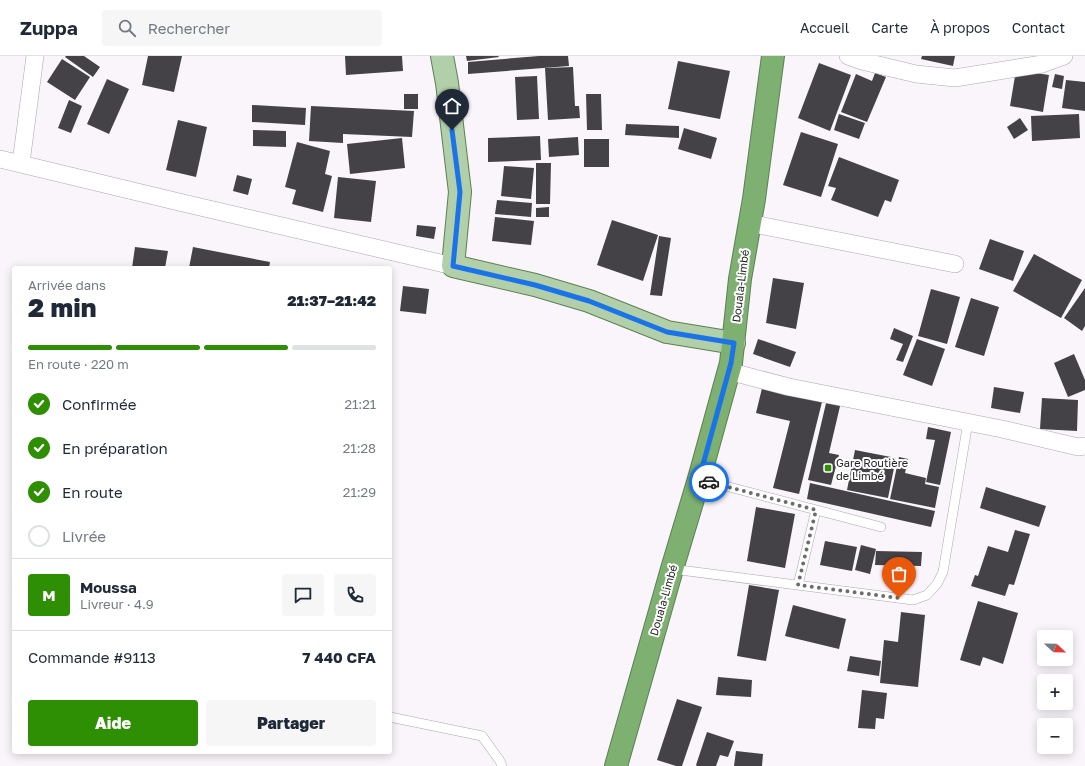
<!DOCTYPE html>
<html lang="fr">
<meta charset="utf-8">
<style>
body{margin:0;font-family:"Golos Text",sans-serif;background:#f6f6f7;color:#1f2937;height:100vh;display:flex;flex-direction:column;font-size:15px;white-space:nowrap}
*{box-sizing:border-box;margin:0}
p{font-size:13px;color:#747a83}
.icon{flex:none;width:22px;height:22px;fill:none;stroke:currentColor;stroke-width:2;stroke-linecap:round;stroke-linejoin:round}
.map{position:relative;flex:1;overflow:hidden}
.details{position:absolute;left:12px;top:210px;width:380px;height:488px;display:flex;flex-direction:column;background:#fff;border-radius:4px;box-shadow:0 2px 10px #0003}
.details>*{flex:none}
.needle{width:26px;rotate:112deg}
.tools{position:absolute;left:1037px;top:574px;display:grid;gap:8px}
.tools a{display:grid;place-items:center;width:36px;height:36px;border-radius:4px;background:#fff;box-shadow:0 2px 10px #0003;font-size:20px}
.pin{position:absolute;display:grid;place-items:center;width:34px;height:34px;color:#fff;margin:-41px -17px;border-radius:50% 50% 50% 0;rotate:-45deg;box-shadow:0 0 4px #0007}
.pin .icon{rotate:45deg}
.courier{position:absolute;display:grid;place-items:center;width:40px;height:40px;margin:-20px;border:3px solid #1a73e8;border-radius:50%;background:#fff;color:#222;box-shadow:0 1px 5px #0007}
.summary em{font-style:normal;font-weight:800}
.summary div{display:flex;flex-direction:column-reverse}
.summary{display:flex;align-items:center;justify-content:space-between;height:68px;padding:0 16px}
h1{font-size:26px;font-weight:800;line-height:30px}
.bar{display:grid;grid-template-columns:repeat(4,1fr);gap:6px 4px;align-content:center;height:48px;padding:0 16px}
.bar i{height:5px;border-radius:3px;background:#e0e1e3}
.bar .current{background:#2e8e04}
.bar p{grid-column:span 4}
.line{display:flex;align-items:center;gap:10px;padding:0 16px;border-top:1px solid #e0e1e3}
.line div{flex:1}
.round{display:grid;place-items:center;flex:none;width:42px;height:42px;border-radius:4px;background:#f6f6f7}
ol{padding:0 16px;list-style:none}
li{display:flex;align-items:center;gap:12px;height:44px}
li p{margin-inline-start:auto}
li .icon{padding:4px;border-radius:50%;background:#2e8e04;color:#fff;stroke-width:4}
li:last-child{color:#747a83}
li i{width:22px;height:22px;border:2px solid #e0e1e3;border-radius:50%}
.primary-button{display:flex;gap:8px;margin-top:auto;padding:8px 16px}
.primary-button a{flex:1;height:46px;border-radius:4px;background:#2e8e04;color:#fff;font-size:16px;font-weight:800;line-height:46px;text-align:center}
.primary-button a+a{background:#f6f6f7;color:#1f2937}
header{display:flex;align-items:center;gap:24px;box-sizing:border-box;height:56px;padding:0 20px;background:#fff;border-bottom:1px solid #e0e1e3}
header strong{font-size:19px}
nav{display:flex;gap:22px;margin-inline-start:auto;font-size:14px}
.search{width:280px;height:36px;background:#f6f6f7;display:flex;align-items:center;gap:10px;box-sizing:border-box;padding:0 14px;border-radius:4px;color:#747a83;font-size:15px}
.map>svg:first-child{display:block}
.building{fill:#454247}
.lines{fill:none;stroke-linecap:round;stroke-linejoin:round}
.lane-casing{stroke:#aca8ae;stroke-width:10}
.street-casing{stroke:#aca8ae;stroke-width:18}
.primary-casing{stroke:#5e7f56;stroke-width:24}
.highway-casing{stroke:#5e7f56;stroke-width:24}
.lane{stroke:#fff;stroke-width:9}
.street{stroke:#fff;stroke-width:17}
.primary{stroke:#b1d0aa;stroke-width:22}
.highway{stroke:#7db071;stroke-width:22}
.done{stroke:#6f6c70;stroke-width:4;stroke-dasharray:0 7.2}
.route{stroke:#1a73e8;stroke-width:5}
.poi-dot{fill:#2e8e04;stroke:#fff;stroke-width:1.5}
.labels{text-anchor:middle;dominant-baseline:central;stroke-width:4;stroke-linejoin:round;paint-order:stroke}
.street-label{font-size:11px;fill:#252325;stroke:#fff}
.poi-label{font-size:11px;fill:#252325;stroke:#fff;text-anchor:start}
</style>
<header>
<strong>Zuppa</strong>
<div class="search"><svg class="icon" aria-label="search" viewBox="0 0 24 24"><circle cx="10" cy="10" r="6"/><path d="M15 15l6 6"/></svg>Rechercher</div>
<nav><a>Accueil</a><a>Carte</a><a>À propos</a><a>Contact</a></nav>
</header>
<div class="map">
<svg width="1085" height="710" viewBox="0 0 1085 710">
<rect width="100%" height="100%" fill="#f9f5fb"/>
<path class="building" d="M66,0h18l16,11 -7,10 -28,-20z
M148,0h34l-8,36 -32,-7z
M345,0h57l1,15 -57,4z
M466,0h32l1,1 -32,4z
M539,0h29l1,10 -101,8v-12z
M922,0h33l-2,10 -32,-7z
M62,3l28,18 -15,23 -28,-18z
M678,5l52,10 -10,48 -52,-10z
M819,7l32,12 -21,56 -32,-13z
M573,11l2,39h4l1,12 -32,2 -3,-52z
M1016,14l33,5 -6,37 -33,-6z
M875,17l11,4 -19,45 -26,-10 15,-38 16,7z
M1055,18l9,2 -2,13 -10,-2z
M537,20l2,43 -22,1 -2,-43z
M107,23l22,10 -20,45 -22,-10z
M1066,24l19,2v29l-23,-3z
M404,38h14v15h-14z
M586,38h15l1,36h-15z
M69,44l13,6 -11,27 -13,-5z
M252,49l54,3 -1,17 -53,-3z
M311,50l103,5 -2,26 -69,-3v9l-34,-2z
M839,58l26,9 -6,16 -25,-9z
M1079,58l1,24 -48,3 -1,-25z
M1020,62l8,12 -14,9 -7,-12z
M178,64l29,7 -11,50 -30,-7z
M626,68l53,2v12l-54,-3z
M684,72l33,10 -6,21 -33,-10z
M253,74l33,1v16l-33,-1z
M801,76l37,12 -17,53 -38,-12z
M540,80l1,24 -53,2v-24z
M578,81l1,18 -30,2 -1,-18z
M402,82l3,30 -55,6 -3,-30z
M584,83h25v28h-25z
M297,86l33,9 -5,23 7,2 -9,36 -31,-8 4,-14 -11,-3z
M839,101l60,23 -8,22 -6,-2 -7,17 -47,-17 5,-12 -8,-2z
M536,107h15l-1,41h-14z
M504,110l30,2 -3,31 -30,-3z
M237,119l15,4 -4,16 -15,-4z
M338,121l38,4 -5,41 -37,-4z
M497,144l35,3 -1,14 -36,-3z
M549,151v10h-13v-9z
M495,161l39,4 -3,24 -39,-4z
M612,164l46,15 -15,46 -46,-16z
M417,169l19,2 -2,12 -18,-3z
M659,180l12,2 -9,58 -12,-1z
M990,183l34,12 -11,30 -34,-12z
M135,191l33,4 -3,17h-33z
M193,191l77,15 -1,6h-80z
M1034,198l48,26 -21,38 -48,-27z
M773,222l31,5 -8,46 -30,-6z
M403,230l26,3 -3,25 -26,-3z
M1085,232v38l-3,5 -18,-13z
M931,233l29,8 -13,47 -29,-8z
M971,242l28,9 -15,49 -29,-9z
M894,272l19,8 -10,26 -7,-2 7,-16 -13,-5z
M758,283l38,13 -6,15 -37,-13z
M917,283l28,10 -13,37 -29,-11z
M1074,298l11,26v10l-17,7 -14,-34z
M763,328l60,14 -24,96 -26,-6 17,-67 -34,-8z
M994,331l30,5 -4,21 -29,-5z
M1042,342l36,2 -1,31 -37,-2z
M827,343l14,3 -12,51 10,2 -8,30 -23,-5z
M928,371l23,5 -11,53 -14,-3 9,-42 -9,-1z
M855,394l41,8 -8,40 -41,-8z
M899,401l9,2 -3,14 21,5 -1,6 14,3 -4,21 -45,-9z
M810,427l125,28 -4,16 -124,-28z
M986,431l60,19 -7,21 -59,-19z
M756,451l39,7 -10,54 -38,-7z
M1015,474l15,4 -16,51 -5,-1 -4,12 -34,-10 4,-11 3,1 10,-30 20,6z
M825,485l32,6 -5,24 -32,-6z
M861,489l15,4 -6,25 -15,-4z
M876,495l46,1 -1,14 -46,-1z
M749,529l30,5 -13,71 -29,-5z
M978,545l40,12 -15,51 -20,-7 -3,9 -20,-6z
M793,549l53,14 -7,30 -54,-13z
M901,556l24,3 -7,72 -38,-4 4,-43 14,2z
M850,600l31,5 -2,15 -32,-5z
M718,621l34,3 -1,17 -35,-2z
M862,634l25,3 -3,26 -8,-1 -1,11 -17,-1z
M677,643l25,8 -20,59h-6l-19,-6z
M707,676l27,9 -6,16 -8,-2 -4,11h-19l-1,-1z
M736,695l27,3 -1,12h-28z"/>
<g class="lines">
<defs>
<path id="lane" d="M699,423l182,48
M672,513l241,31 14,-5 10,-11 6,-12 25,-150
M798,529l18,-75
M390,661l92,19 18,25 2,5"/>
<path id="street" d="M848,0l14,5 54,13 39,4 87,-14 22,-8
M0,103l183,44 270,63
M21,107l14,-107
M749,167l206,41
M728,315l61,16 213,42 76,18 7,-1"/>
<path id="primary" d="M442,0l5,27 13,109 -7,74 82,19 54,16 78,31 67,11"/>
<path id="highway" d="M616,710l56,-197 27,-90 32,-116 9,-84 14,-80 19,-143"/>
</defs>
<use href="#lane" class="lane-casing"/>
<use href="#street" class="street-casing"/>
<use href="#primary" class="primary-casing"/>
<use href="#highway" class="highway-casing"/>
<use href="#lane" class="lane"/>
<use href="#street" class="street"/>
<use href="#primary" class="primary"/>
<use href="#highway" class="highway"/>
</g>
<g class="lines">
<path class="done" d="M709,426l107,28 -18,75 101,13"/>
<path class="route" d="M452,74l8,62 -7,74 82,19 54,16 78,31 67,11 -3,20 -32,116 10,3"/>
</g>
<rect class="poi-dot" x="824" y="408" width="8" height="8" rx="2"/>
<g class="labels">
<g class="street-label">
<text transform="translate(740 230) rotate(-83)">Douala-Limbé</text>
<text transform="translate(663 544) rotate(-74)">Douala-Limbé</text>
</g>
<g class="poi-label">
<text x="836" y="406">Gare Routière<tspan x="836" dy="13">de Limbé</tspan></text>
</g>
</g>
</svg>
<div class="tools">
<a><svg class="needle" viewBox="-14 -14 28 28"><path d="M0-13l5 13h-10z" fill="#e53935"/><path d="M0 13l5-13h-10z" fill="#747a83"/></svg></a>
<a>+</a>
<a>−</a>
</div>
<div class="pin" style="left:899px;top:542px;background:#ea580c"><svg class="icon" aria-label="bag" viewBox="0 0 24 24"><path d="M5 8h14l-1 12H6zM9 8a3 3 0 0 1 6 0"/></svg></div>
<div class="pin" style="left:452px;top:74px;background:#1f2937"><svg class="icon" aria-label="home" viewBox="0 0 24 24"><path d="M3 11l9-7 9 7M6 9v11h12V9"/></svg></div>
<div class="courier" style="left:709px;top:426px"><svg class="icon" aria-label="car" viewBox="0 0 24 24"><path d="M5 17H2v-5l4-1 3-4h7l3 4 3 1v5h-3M9 17h6M6 11h13"/><circle cx="7" cy="17" r="2"/><circle cx="17" cy="17" r="2"/></svg></div>
<section class="details">
<div class="summary"><div><h1>2 min</h1><p>Arrivée dans</p></div><em>21:37–21:42</em></div>
<div class="bar"><i class="current"></i><i class="current"></i><i class="current"></i><i></i><p>En route · 220 m</p></div>
<ol>
<li><svg class="icon" aria-label="check" viewBox="0 0 24 24"><path d="M5 12l5 5 9-10"/></svg>Confirmée<p>21:21</p></li>
<li><svg class="icon" aria-label="check" viewBox="0 0 24 24"><path d="M5 12l5 5 9-10"/></svg>En préparation<p>21:28</p></li>
<li><svg class="icon" aria-label="check" viewBox="0 0 24 24"><path d="M5 12l5 5 9-10"/></svg>En route<p>21:29</p></li>
<li><i></i>Livrée</li>
</ol>
<div class="line" style="height:72px"><b class="round" style="background:#2e8e04;color:#fff">M</b><div><b>Moussa</b><p>Livreur · 4.9</p></div><a class="round"><svg class="icon" aria-label="chat" viewBox="0 0 24 24"><path d="M4 5h16v11H9l-5 4z"/></svg></a><a class="round"><svg class="icon" aria-label="phone" viewBox="0 0 24 24"><path d="M5 4h4l2 5-3 2q2 4 5 5l2-3 5 2v4C11 20 4 13 5 4z"/></svg></a></div>
<div class="line" style="height:52px"><div>Commande #9113</div><b>7 440 CFA</b></div>
<div class="primary-button"><a>Aide</a><a>Partager</a></div>
</section>
</div>
